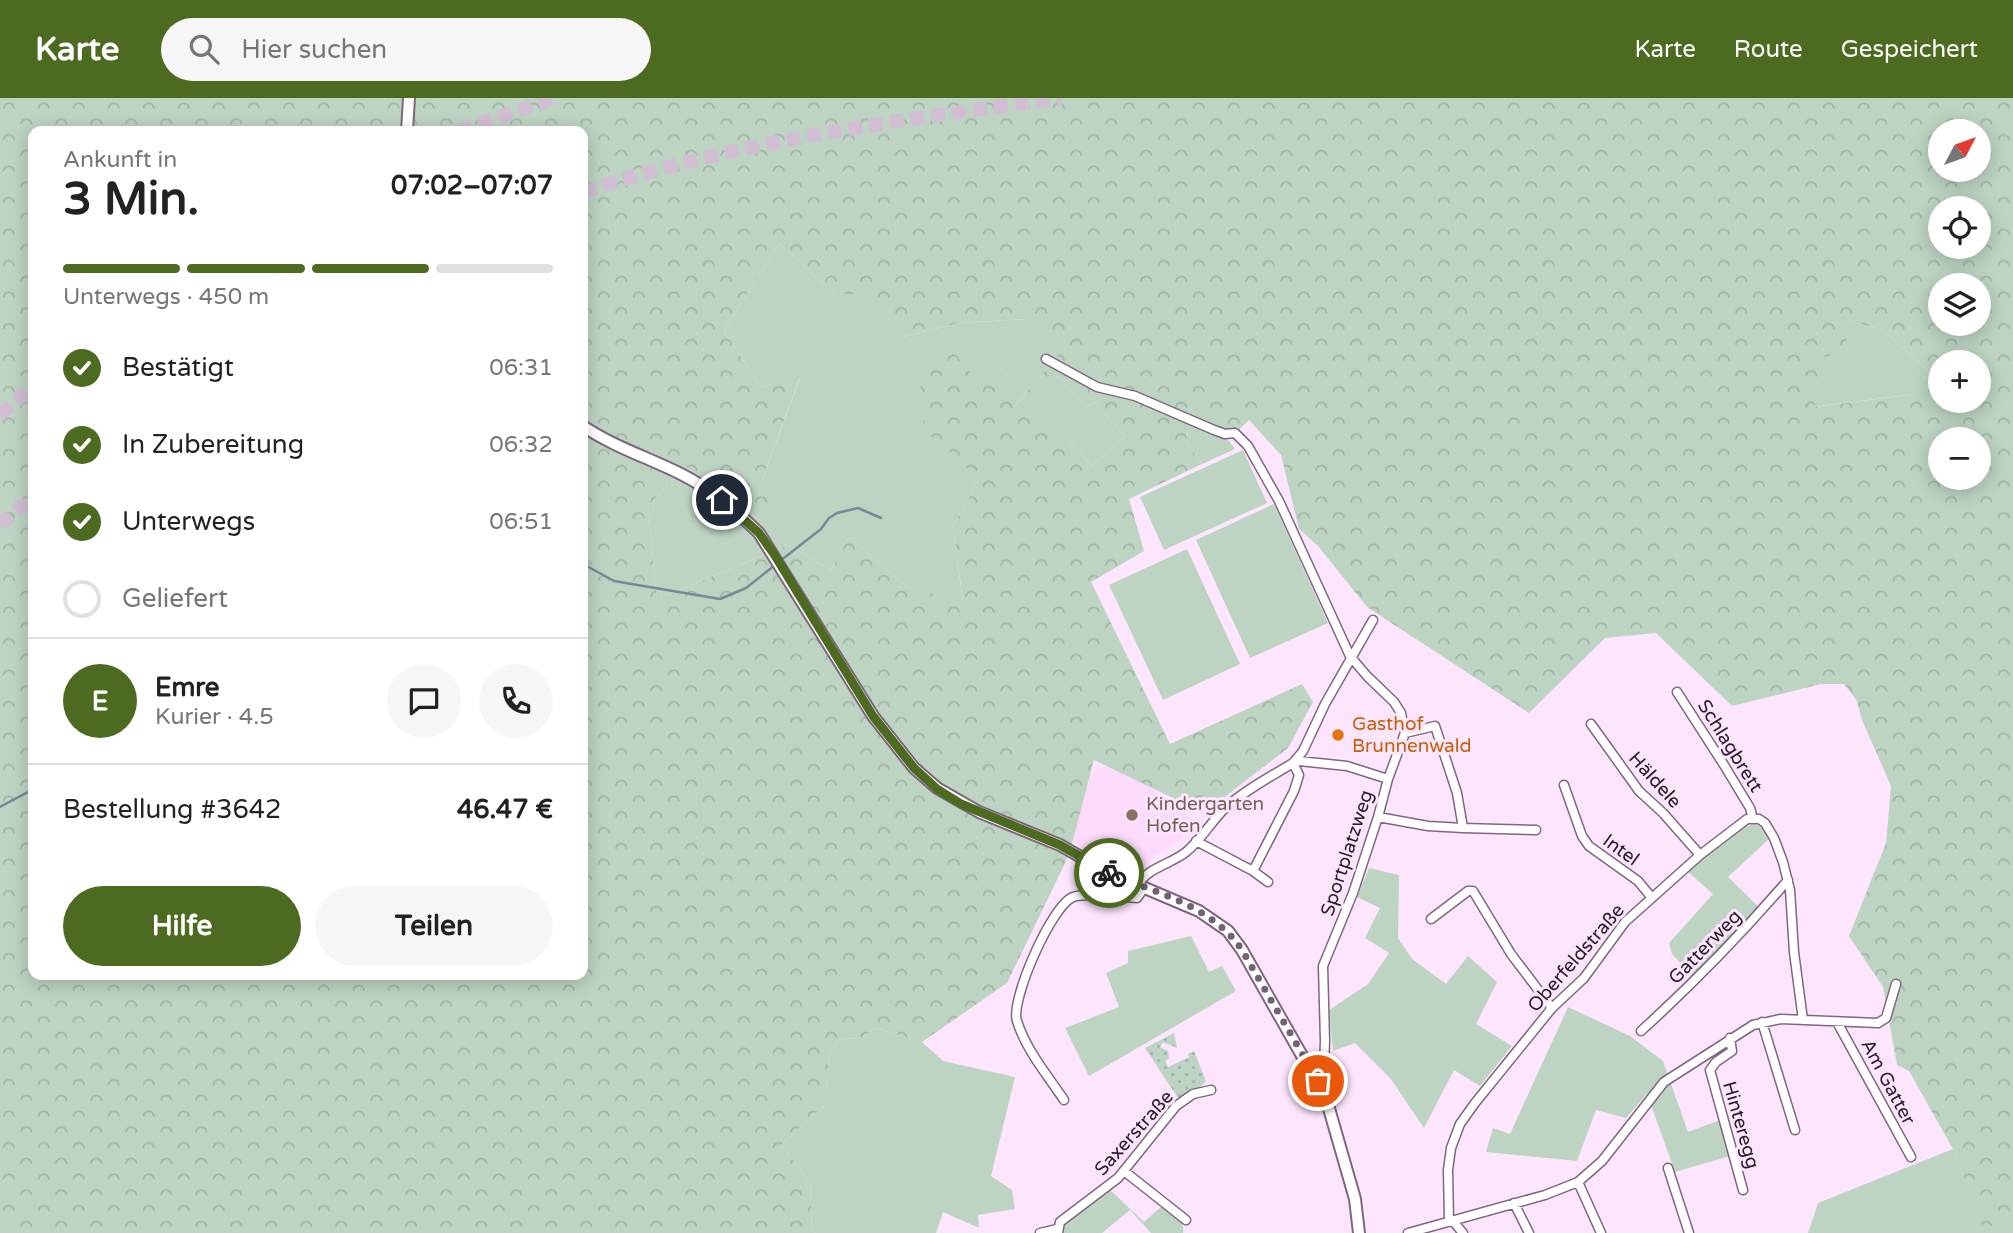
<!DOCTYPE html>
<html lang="de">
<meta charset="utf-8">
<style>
body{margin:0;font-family:"Varela Round",sans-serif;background:#f6f6f6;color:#222;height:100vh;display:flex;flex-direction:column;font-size:26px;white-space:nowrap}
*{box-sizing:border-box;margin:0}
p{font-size:23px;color:#767676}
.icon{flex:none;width:38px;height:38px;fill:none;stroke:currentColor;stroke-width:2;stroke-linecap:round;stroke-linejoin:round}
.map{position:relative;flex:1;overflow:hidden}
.details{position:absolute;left:28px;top:28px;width:560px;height:854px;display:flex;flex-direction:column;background:#fff;border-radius:14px;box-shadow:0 4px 18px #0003}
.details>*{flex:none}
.needle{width:46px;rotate:49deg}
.buttons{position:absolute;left:1928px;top:21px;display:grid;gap:14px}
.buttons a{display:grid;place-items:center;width:63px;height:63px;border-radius:50%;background:#fff;box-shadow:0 4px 18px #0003;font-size:35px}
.pin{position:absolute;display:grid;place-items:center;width:60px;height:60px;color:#fff;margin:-30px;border:4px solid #fff;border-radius:50%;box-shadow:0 2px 7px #0007}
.courier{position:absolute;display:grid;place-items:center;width:70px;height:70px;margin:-35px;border:5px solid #4c6b21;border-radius:50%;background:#fff;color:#222;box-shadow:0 2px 9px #0007}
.summary em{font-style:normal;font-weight:700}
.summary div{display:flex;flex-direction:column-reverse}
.summary{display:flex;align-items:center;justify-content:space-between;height:119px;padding:0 35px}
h1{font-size:46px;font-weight:700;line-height:52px}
.bar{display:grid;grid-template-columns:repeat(4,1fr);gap:10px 7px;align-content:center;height:84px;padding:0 35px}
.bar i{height:9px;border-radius:5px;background:#e0e0e0}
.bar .active{background:#4c6b21}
.bar p{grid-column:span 4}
.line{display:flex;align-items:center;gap:18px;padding:0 35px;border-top:2px solid #e0e0e0}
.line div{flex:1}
.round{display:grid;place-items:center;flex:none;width:74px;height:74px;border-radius:37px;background:#f6f6f6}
ol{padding:0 35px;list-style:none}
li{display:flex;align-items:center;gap:21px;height:77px}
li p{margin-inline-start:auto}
li .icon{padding:7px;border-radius:50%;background:#4c6b21;color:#fff;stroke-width:4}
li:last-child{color:#767676}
li i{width:38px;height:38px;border:4px solid #e0e0e0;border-radius:50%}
.action{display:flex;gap:14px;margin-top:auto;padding:14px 35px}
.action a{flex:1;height:80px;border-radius:42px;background:#4c6b21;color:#fff;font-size:28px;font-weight:700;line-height:80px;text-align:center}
.action a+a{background:#f6f6f6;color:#222}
header{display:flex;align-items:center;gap:42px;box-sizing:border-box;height:98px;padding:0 35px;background:#4c6b21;color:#fff}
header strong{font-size:33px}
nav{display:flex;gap:38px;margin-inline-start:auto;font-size:24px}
.search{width:490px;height:63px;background:#f6f6f6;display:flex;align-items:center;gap:18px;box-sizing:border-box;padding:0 24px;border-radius:38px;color:#767676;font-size:26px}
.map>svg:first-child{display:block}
.built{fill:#fcdafc}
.green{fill:#bdd4c2}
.forest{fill:url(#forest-crowns);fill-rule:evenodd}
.garden{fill:url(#garden-dots)}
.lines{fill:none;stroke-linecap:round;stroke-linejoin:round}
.stream{stroke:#728b96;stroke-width:2.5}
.highway-tunnel{stroke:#d2bed2;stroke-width:14;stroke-dasharray:14 7;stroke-linecap:butt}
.street-casing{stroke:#80667f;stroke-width:11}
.secondary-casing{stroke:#80667f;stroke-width:14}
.street{stroke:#fff;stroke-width:8}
.secondary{stroke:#fff;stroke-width:10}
.done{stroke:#726372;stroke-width:7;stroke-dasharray:0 12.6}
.route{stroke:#4c6b21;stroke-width:9}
.food-dot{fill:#e8710a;stroke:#fde6fd;stroke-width:2.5}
.education-dot{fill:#8d6e63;stroke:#fde6fd;stroke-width:2.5}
.labels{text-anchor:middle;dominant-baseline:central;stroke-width:6;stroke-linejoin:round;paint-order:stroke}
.food-label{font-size:19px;fill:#c56008;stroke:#fde6fd;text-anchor:start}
.street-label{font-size:19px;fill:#271c27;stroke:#fde6fd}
.education-label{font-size:19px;fill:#785e54;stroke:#fde6fd;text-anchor:start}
</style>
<header>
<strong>Karte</strong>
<div class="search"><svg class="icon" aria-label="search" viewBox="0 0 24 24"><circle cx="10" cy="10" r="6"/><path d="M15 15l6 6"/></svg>Hier suchen</div>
<nav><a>Karte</a><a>Route</a><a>Gespeichert</a></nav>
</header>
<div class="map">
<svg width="2013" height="1135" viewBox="0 0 2013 1135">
<defs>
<pattern id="forest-crowns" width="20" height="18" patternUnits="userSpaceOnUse" patternTransform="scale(1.75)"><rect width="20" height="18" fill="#bdd4c2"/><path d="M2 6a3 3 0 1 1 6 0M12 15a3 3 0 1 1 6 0" fill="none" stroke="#a2b5a7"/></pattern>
<pattern id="garden-dots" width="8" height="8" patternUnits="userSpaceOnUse" patternTransform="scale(1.75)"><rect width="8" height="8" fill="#bdd4c2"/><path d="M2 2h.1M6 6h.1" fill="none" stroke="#a2b5a7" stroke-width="1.8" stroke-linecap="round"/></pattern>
</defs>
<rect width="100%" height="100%" fill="#fde6fd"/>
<path class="built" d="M1106,668l19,2 17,8 17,19 33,24v6l-10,14 -30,19 -7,10 -6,2 -49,-20v-2l-6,1 -10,-7 -2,-4 13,-46 9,-20z"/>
<path class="green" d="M779,145l56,51 22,-1 46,44 56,-14 68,-4 33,35 -47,54 -89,21 55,49 -26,49 10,76 -55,-15 -59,-51 -18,33 -43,-25 -131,54 -9,-93 37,-40 77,55v-41l38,-102 -39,9 -37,-56z
M1850,223l33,9 45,40 -13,24 -102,13 8,-17v-32z
M1058,278l29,32 7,-6 31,34 -33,30 -29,-32 -8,7 -31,-35z
M1190,327l38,15 7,9 -33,15 -16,-24z
M1243,352l24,53 -103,47 -24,-53z
M1274,406l54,119 -78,35 -54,-118z
M1187,451l53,115 -77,36 -54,-115z
M1754,726l7,3 9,11 -42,39 32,31 -65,71 -23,-25 -3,-11 44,-49 -26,-23 48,-41z
M1369,770l30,7 -1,63 14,21 34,25 22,-28 29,26 -21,42 36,22 -32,40 -26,-16 -30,58 -34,-50 -35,-35 -22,8 -4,-41 39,-26 21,-31 -24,-15 15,-30 -23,-11z
M1191,838l18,36 13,-6 14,25 -147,85 -24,-48 54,-21 -13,-34 22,-10v-12z
M1568,909l62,29 33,25 25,71 32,-12 10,36 -55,16 -28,-78 -21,24 -30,-8 -19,51 -91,-9 7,-24 17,6z
M875,930l47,14 21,19 72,16 -24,99 21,14 3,19 -37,6 1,13 -36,-16 -7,21h-121l-3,-4 -2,-46 -29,-38 44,-40 4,-50 10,-15 24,-3z
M1953,1051l29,76 31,1v7h-205l10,-30z
M1109,1091l35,33 19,-17c10,8 23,14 20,28h-32l-21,-23 -28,23h-38l-1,-8 4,-4z"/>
<path class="forest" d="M0,0h2013v1128h-31l-29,-77 -44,-78 -12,-6 -14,-78 -34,-51 37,-93 5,-57 -29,-66 -5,-19 -13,-17h-23l-89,22 -76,-73 -51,5 -76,75 -162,-106 -49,-61 -19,-17 -18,-74 -32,-35 -21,20 -38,-15 -4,15 16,24 -73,35 15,52 -53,31 79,162 132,-60 11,18 -25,46 -84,65 -110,-53 -25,95 -62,128 -85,59 -47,-14 -12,9 -24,3 -10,15 -4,50 -44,40 29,38 2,46 3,4h-815zM33,33h550v844h-550zM1941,33h38v39h-38zM1941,110h38v39h-38zM779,145l56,51h22l46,43 56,-14 67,-4 33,35 -45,53 -16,-38 -20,12 -27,-32 -32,17 5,64 55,48 -26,49 10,75 -55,-14 -59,-51 -18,33 -43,-25 -131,54 -9,-93 37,-40 77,55 11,-12 -11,-29 38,-103 -39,10 -37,-56zM1941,187h38v39h-38zM1850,223l33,9 45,40 -13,24 -101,13 7,-17v-32l23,-6zM1941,264h38v39h-38zM1058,278l29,32 7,-6 31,34 -33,30 -29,-32 -8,6 -30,-34zM1941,341h38v39h-38z"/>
<path class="garden" d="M1174,935l3,15 -14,-6 -3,5 8,4 1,8 -4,2 3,6 21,-10 -1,-3 6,-3 12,30c-6,10 -19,10 -28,17l-33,-50z"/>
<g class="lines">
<path class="stream" d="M780,463l41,-32 8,-11 8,-5 21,-5 23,10
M583,466l31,17 106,18 26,-11 29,-23
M0,709l28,-15 5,-6"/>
<path class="highway-tunnel" d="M459,33l95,-33
M583,94c154,-51 318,-72 478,-94
M0,317l33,-29
M0,427l33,-29"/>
<defs>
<path id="street" d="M1046,261l51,28 38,9 79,34 11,4 10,-1 13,13 31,55 71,155 17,20 27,26 7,11 4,20 -17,46 -10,38 -25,76 -30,73 2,75 -1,25 -8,11
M1677,594l47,73 26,43 3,11
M1591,626l48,67 24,22 37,42
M1564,687l18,51 7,10 49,35 14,17
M1378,719l50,9 35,2 -6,-35 -22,-67 -30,7
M1463,730l73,2
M1196,743l57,30 15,11
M1253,773l41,-80 5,-16 -6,-12 10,-12 22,-47 48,-84
M1138,787c9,-17 33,-21 48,-33 15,-12 25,-30 39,-44 20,-18 45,-31 68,-45l6,-2 48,5 41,13
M1431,821l37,-28h5l38,63 41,54
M1762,924l33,108
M1837,924l74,135
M1641,933c54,-49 99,-95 147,-151
M1730,940l2,13 -16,11 -6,8 33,120
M1064,1002c-16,-24 -38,-50 -47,-79 -7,-21 35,-116 56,-124 15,-5 47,0 64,1l7,-10
M1668,1070l21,65
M1124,1073l62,49
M1578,1084l23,51
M1514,1105l15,30
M1452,1122l11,13
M1449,1123l-1,-51 3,-22 9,-24 15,-21 77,-95 32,-30 41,-56 75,-67 47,-36h12l6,4 9,15 9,24 7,28 4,62 9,68
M1040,1135l17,-4
M1058,1135l2,-11 58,-44 58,-72 17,-12 18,-4
M1408,1135l137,-38 33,-13 24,-21 62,-79 89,-57 28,-6 97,4 8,-5 10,-34"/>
<path id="secondary" d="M407,33l2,-33
M583,328c29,20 66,32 98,48 30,15 54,36 78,59l114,183 41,52 23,20 42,24 81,33 47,27 92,39 29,20 14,19 84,148 29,101 4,34"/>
</defs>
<use href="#street" class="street-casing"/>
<use href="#secondary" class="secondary-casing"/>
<use href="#street" class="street"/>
<use href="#secondary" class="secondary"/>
</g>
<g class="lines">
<path class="done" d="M1109,775c47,20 104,33 133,77l76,131"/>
<path class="route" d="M722,402l37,33 15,21 99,162 41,52 23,21 24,15 99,41 49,28"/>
</g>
<circle class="food-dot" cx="1338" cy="637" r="7"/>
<circle class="education-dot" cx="1132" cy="717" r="7"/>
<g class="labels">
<g class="food-label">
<text x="1352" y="626">Gasthof<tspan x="1352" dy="22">Brunnenwald</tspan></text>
</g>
<g class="street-label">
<text transform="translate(1730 648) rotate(58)">Schlagbrett</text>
<text transform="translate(1655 682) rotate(48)">Häldele</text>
<text transform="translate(1621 752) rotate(36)">Intel</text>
<text transform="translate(1347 755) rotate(-72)">Sportplatzweg</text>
<text transform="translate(1705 849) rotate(-46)">Gatterweg</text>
<text transform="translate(1576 860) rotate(-49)">Oberfeldstraße</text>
<text transform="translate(1888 984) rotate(62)">Am Gatter</text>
<text transform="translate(1741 1027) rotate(74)">Hinteregg</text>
<text transform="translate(1134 1035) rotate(-48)">Saxerstraße</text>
</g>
<g class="education-label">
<text x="1146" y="706">Kindergarten<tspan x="1146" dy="22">Hofen</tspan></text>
</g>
</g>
</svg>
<div class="buttons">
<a><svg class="needle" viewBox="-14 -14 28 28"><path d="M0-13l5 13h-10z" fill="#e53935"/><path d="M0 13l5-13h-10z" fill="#767676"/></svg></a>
<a><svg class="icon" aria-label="locate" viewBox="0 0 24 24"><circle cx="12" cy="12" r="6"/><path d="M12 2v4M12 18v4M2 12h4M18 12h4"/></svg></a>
<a><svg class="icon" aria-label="layers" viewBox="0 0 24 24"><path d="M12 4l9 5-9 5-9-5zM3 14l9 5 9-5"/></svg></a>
<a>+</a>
<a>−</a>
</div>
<div class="pin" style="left:1318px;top:983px;background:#ea580c"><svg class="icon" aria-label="bag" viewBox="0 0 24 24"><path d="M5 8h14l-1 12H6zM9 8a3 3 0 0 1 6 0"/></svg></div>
<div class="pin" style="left:722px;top:402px;background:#1f2937"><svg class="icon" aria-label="home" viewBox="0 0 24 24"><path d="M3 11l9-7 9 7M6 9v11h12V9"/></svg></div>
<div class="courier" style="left:1109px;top:775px"><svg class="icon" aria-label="bike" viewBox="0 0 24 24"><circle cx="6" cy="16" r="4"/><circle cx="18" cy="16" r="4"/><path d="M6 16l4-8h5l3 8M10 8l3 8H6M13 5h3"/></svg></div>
<section class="details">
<div class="summary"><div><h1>3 Min.</h1><p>Ankunft in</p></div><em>07:02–07:07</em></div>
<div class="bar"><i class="active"></i><i class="active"></i><i class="active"></i><i></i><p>Unterwegs · 450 m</p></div>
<ol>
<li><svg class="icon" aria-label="check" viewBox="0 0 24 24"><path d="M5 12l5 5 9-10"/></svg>Bestätigt<p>06:31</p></li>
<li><svg class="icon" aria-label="check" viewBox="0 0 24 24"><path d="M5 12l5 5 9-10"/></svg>In Zubereitung<p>06:32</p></li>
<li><svg class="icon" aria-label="check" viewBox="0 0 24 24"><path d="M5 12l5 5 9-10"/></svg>Unterwegs<p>06:51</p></li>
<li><i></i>Geliefert</li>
</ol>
<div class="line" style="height:126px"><b class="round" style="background:#4c6b21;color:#fff">E</b><div><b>Emre</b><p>Kurier · 4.5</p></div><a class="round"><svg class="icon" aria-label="chat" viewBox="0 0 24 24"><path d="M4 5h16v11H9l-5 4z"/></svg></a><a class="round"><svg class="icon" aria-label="phone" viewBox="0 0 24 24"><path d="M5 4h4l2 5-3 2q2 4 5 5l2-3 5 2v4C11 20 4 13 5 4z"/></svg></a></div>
<div class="line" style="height:91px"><div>Bestellung #3642</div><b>46.47 €</b></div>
<div class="action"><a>Hilfe</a><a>Teilen</a></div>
</section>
</div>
